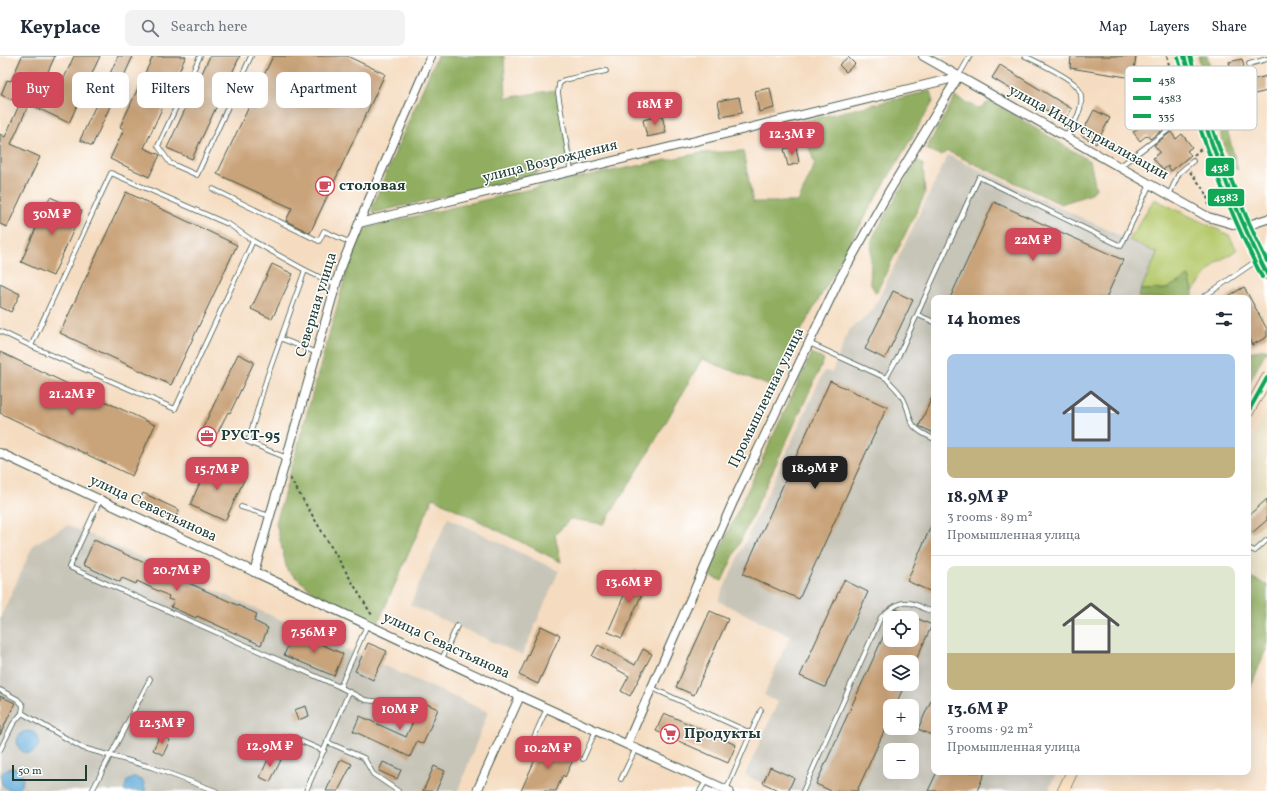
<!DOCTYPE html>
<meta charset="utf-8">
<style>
body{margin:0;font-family:Vollkorn,serif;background:#f2f2f3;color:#1f2937;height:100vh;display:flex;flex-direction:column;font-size:15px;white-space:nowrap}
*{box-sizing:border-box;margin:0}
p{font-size:13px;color:#747a83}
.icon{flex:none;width:22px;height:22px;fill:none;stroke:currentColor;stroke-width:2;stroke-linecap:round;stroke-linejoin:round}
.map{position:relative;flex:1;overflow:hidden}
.details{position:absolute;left:931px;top:239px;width:320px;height:480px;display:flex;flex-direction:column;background:#fff;border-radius:8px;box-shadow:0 4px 16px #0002}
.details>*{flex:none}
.guide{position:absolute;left:12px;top:16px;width:380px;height:36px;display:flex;gap:8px}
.fabs{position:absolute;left:883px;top:555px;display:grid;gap:8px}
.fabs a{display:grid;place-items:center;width:36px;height:36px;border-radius:8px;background:#fff;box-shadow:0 4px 16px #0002;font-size:20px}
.scale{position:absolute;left:12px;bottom:10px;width:75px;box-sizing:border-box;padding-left:4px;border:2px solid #1f3d34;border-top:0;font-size:11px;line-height:14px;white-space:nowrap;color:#1f3d34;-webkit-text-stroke:3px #fff;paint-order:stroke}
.price{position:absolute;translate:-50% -34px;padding:0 9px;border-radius:8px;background:#d1495b;color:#fff;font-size:13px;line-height:26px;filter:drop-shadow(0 1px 2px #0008)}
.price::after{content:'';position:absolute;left:50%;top:24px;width:12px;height:9px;margin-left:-6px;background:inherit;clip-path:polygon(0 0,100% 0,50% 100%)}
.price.active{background:#222;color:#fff}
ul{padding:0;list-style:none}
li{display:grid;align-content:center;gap:8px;height:212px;padding:0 16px}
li+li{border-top:1px solid #e0e1e3}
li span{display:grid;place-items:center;height:124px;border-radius:8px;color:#555}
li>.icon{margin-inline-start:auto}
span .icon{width:72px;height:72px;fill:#fffc;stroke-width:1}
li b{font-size:17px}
h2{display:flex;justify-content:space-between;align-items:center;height:48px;padding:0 16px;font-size:17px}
.tag{padding:0 14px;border-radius:8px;background:#fff;box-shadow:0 4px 16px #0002;font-size:14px;line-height:36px}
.tag.active{background:#d1495b;color:#fff}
header{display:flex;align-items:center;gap:24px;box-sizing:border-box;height:56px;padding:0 20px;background:#fff;border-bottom:1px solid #e0e1e3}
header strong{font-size:19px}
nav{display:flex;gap:22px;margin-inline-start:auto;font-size:14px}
.search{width:280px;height:36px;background:#f2f2f3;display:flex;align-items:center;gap:10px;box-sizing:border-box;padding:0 14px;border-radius:8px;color:#747a83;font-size:15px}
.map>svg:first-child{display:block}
</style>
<header>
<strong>Keyplace</strong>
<div class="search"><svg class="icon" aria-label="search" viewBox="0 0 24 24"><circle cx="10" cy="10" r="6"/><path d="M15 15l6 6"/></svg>Search here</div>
<nav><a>Map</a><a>Layers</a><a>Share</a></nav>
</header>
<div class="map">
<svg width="1267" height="735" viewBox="0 0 1267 735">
<rect width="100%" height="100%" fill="#fff"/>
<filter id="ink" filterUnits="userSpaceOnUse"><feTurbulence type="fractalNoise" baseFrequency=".025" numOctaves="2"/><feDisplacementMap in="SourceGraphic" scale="8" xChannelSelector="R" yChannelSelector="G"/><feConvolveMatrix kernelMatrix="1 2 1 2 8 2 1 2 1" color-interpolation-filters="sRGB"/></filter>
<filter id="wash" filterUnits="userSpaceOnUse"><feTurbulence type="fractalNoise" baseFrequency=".012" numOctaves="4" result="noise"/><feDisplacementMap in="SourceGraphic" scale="16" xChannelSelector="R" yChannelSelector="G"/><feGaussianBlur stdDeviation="0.9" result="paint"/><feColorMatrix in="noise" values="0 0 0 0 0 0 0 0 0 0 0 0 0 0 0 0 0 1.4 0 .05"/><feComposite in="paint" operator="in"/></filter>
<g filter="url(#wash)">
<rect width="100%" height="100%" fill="#f5dcc0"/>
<path fill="#e5daba" d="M1267 355V529L1248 520V390Z"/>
<g fill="#c7c4b8" fill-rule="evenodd">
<path d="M948 99 1157 197 1138 242H934V716H1057L1048 735H780L745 719 778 646 764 639 790 580 718 545 824 315 832 316 849 274 873 254ZM890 562H912V584H890ZM890 606H912V628H890ZM890 650H912V672H890ZM890 694H912V716H890Z"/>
<path d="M448 462 559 515 522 599 410 549Z"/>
<path d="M68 469 488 656 458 735H0V562L34 488Z"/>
</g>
<path fill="#b5c96c" stroke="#6a8350" d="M1154 143 1229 179 1237 194 1216 207 1193 235 1189 220 1166 233 1141 234 1157 197 1129 184Z"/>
<g fill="#90ad60" stroke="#58754a">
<path d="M437 0H504L506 42 555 34 573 105 514 124 373 157 372 153 382 127Z"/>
<path d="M1198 0H1207L1238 114 1231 111Z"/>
<path d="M930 35 933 46 870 152 770 330 702 303 643 406 604 468 570 463 555 479 561 506 433 442 378 567 317 539 287 514 276 467 347 215 361 181 366 172 577 122 701 97 743 95 753 146H798L815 108 800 66Z"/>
<path d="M955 41 979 53 990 45 1090 105 1096 133 1088 139 1061 148 947 95 942 100 926 93Z"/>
<path d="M917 104 923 109 925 138 876 237 870 227 872 183Z"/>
<path d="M1189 220 1193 235V242H1138L1141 234 1166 233Z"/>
<path d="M1267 293 1248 329V296Z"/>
<path d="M812 297 824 304 722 525 708 519Z"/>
<path d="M1248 520 1267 529V596L1265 595 1249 636Z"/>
</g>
<g fill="#61acd9" stroke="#407486">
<circle cx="28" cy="686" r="11"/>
<circle cx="12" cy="723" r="11"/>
<path d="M135 721 143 725 146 735H124L127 725Z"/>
</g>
<g id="blocks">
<g fill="#c9a379">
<path d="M22 0H55L36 42 52 49 74 0H100L69 67 29 48 11 88 40 101 7 171 0 168V78L5 81 20 47 1 39 7 24 11 25Z"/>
<path d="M118 0H133L92 90 80 84Z"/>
<path d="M153 0H186L144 92 160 99 149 121 110 103 124 73 120 71Z"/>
<path d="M210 0H240L192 103 167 92Z"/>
<path d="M273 0H347L385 18 310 177 286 165 292 152 217 118Z"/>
<path d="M1071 0H1136L1133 22 1070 12Z"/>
<path d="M848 1 855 8 846 16 839 9Z"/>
<path d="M1242 3 1244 11 1231 14 1229 6Z"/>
<path d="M1000 9 1072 53 1064 65 992 22Z"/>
<path d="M1267 20V35L1247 40 1244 26Z"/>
<path d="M770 32 774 52 759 56 755 35Z"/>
<path d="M739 41 742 57 721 61 718 45Z"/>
<path d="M1094 54 1110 62 1096 88 1081 79Z"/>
<path d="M1157 58 1167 71 1150 83 1147 79 1140 85 1133 76Z"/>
<path d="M662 59 666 77 647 81 643 64Z"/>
<path d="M1171 76 1176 83 1182 78 1192 91 1187 95 1191 99 1171 115 1168 110 1163 114 1153 102 1160 96 1154 89Z"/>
<path d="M796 90 799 107 788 110 784 93Z"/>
<path d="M126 136 237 189 171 329 60 277Z"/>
<path d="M50 141 82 155 53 220 21 206Z"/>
<path d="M994 146 1123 204 1106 242H950Z"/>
<path d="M272 208 293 218 272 263 251 253Z"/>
<path d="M0 228 20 238 11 256 0 251Z"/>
<path d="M1244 231 1267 273V281L1252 289 1248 281V242H1225Z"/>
<path d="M893 235 913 244 885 303 865 293Z"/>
<path d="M0 296 155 369 132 420 0 357Z"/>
<path d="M238 298 254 306 230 357 228 356 211 390 197 384Z"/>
<path d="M830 325 887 351 799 543 743 518Z"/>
<path d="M934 337V377L919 370Z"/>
<path d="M209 406 245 422 225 465 190 449Z"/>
<path d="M143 437 179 454 174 465 138 448Z"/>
<path d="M1267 443V464L1252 477 1248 473V460Z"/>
<path d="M934 463V537L907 525Z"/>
<path d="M94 484 257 558 254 565 268 572 261 589 197 560 196 562 171 551 174 545 168 543 169 540 137 525 136 528 122 522 120 526 83 509Z"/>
<path d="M635 514 650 520 622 582 608 576Z"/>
<path d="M844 524 868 536 825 631 800 620Z"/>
<path d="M896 553 932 569 915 606H890V628H905L895 650H890V662L857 735H831L816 728 890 566V584H912V562H892Z"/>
<path d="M710 555 728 563 694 639 676 631Z"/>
<path d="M541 570 560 579 538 628 519 619Z"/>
<path d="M294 576 343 598 334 620 284 599Z"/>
<path d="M368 587 387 595 373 624 355 615Z"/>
<path d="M598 589 635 609 643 593 652 598 630 640 621 635 629 620 592 600Z"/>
<path d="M934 638V680L918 673Z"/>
<path d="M0 640 15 647 0 679Z"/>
<path d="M422 646 438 653 423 688 417 685 410 701 353 675 360 660 406 681Z"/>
<path d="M306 650 309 660 298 664 294 654Z"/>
<path d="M664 657 736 689 728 707 656 675Z"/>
<path d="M160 679 170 684 163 699 153 694Z"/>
<path d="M542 688 574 702 565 721 563 719 556 735H521Z"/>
<path d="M270 699 281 704 270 726 260 721Z"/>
<path d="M341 703 352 708 338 735H326Z"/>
<path d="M383 706 401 714 397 723 379 715Z"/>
<path d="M434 710 445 715 436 735H423Z"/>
<path d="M770 711 794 722 788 735H780L763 727Z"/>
<path d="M937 716H985L977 735H928Z"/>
</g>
</g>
</g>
<g filter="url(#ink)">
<use href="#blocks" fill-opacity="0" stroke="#3f5549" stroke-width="1"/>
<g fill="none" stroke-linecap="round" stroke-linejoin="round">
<defs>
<g id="lane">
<path d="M200 0 158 90 170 107 197 119 251 0"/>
<path d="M1025 0C1037 6 1072 22 1078 32 1088 46 1074 69 1066 81"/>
<path d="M1249 8 1267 3"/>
<path d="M958 21 970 0"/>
<path d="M1119 111 1171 72"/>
<path d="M571 115 558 37 559 28 564 24 606 15"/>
<path d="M213 133 319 185 324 175 351 187"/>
<path d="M1169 139 1179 117 1193 105"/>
<path d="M1202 242 1259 203"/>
<path d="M918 259 934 266"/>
<path d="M0 275 31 290 111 117 230 169 253 185 305 214 336 229"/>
<path d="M282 283 317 297"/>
<path d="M809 287 886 322 898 301 979 121 1121 190 1150 128"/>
<path d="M31 290 175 353 253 185"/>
<path d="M886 322C891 328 897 333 901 339 916 363 901 368 934 383"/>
<path d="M287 402 248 386 267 321 305 214"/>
<path d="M100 444 69 511 340 631 365 644 383 646 410 658"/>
<path d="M241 451 270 460"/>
<path d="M1248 492 1255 495 1267 484"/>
<path d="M442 603 457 570"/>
<path d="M340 631 367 569"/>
<path d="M652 632 751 677"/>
<path d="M0 634 17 643 23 649 22 657 83 692 151 711 216 735"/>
<path d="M534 681 547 652"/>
<path d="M327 686 364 702 373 718 398 735"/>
<path d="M0 694 13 668 22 657"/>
<path d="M274 694C277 686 280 681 289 680L324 695"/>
<path d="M583 703 596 674"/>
<path d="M621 723 636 692"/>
<path d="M726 734 761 654"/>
<path d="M92 735 150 623"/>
<path d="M306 735 349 636"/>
<path d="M700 735 706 725"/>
<path d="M803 735 881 561C894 550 901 542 919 550 924 553 928 555 934 555"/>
</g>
<g id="street">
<path d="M923 0 1208 161 1243 171 1267 163"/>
<path d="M359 167 958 21"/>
<path d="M0 397 520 640 729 735"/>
<path d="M254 516 340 214 359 167 431 0"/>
<path d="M627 688 733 446 840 222 888 137 958 21"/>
<path d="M477 735 520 640"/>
</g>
<g id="secondary">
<path d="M1184 0C1206 79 1228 145 1267 218"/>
<path d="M1248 356 1267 322"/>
<path d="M1063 735 1072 716"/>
</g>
</defs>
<use href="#lane" stroke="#3f5549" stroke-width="5.5"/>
<use href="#street" stroke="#3f5549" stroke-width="10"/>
<use href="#secondary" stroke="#3f5549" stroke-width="12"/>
<g stroke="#3f5549" stroke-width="2" stroke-dasharray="3 3" stroke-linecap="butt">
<path d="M1167 0 1176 42 1172 65"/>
<path d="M1194 99 1202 92"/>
<path d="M1190 116C1199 127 1209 138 1209 152"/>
<path d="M290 422 373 561"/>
</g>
<use href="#lane" stroke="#fff" stroke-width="4"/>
<use href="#street" stroke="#fff" stroke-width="8"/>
<use href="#secondary" stroke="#fee5c5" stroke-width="11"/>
<defs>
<g id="bus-1">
<path d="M1184 0C1206 76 1231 148 1267 218"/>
<path d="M1248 356 1267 322"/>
</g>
<path id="bus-2" d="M1178 2C1200 78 1226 150 1262 221"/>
<path id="bus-3" d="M1190 0C1210 71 1234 139 1267 205"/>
</defs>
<use href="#bus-1" stroke="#fff" stroke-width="7"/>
<use href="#bus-2" stroke="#fff" stroke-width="7"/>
<use href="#bus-3" stroke="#fff" stroke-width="7"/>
<use href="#bus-1" stroke="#10a855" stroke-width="4"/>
<use href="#bus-2" stroke="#10a855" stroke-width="4"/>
<use href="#bus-3" stroke="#10a855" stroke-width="4"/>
</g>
</g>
<defs>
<symbol id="cafe-ring" viewBox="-11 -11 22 22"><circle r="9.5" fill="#fff" stroke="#d1495b" stroke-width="1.5"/><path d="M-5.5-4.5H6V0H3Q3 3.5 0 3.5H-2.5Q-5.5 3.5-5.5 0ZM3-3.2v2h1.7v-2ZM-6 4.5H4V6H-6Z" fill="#d1495b"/></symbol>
<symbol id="office-ring" viewBox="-11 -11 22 22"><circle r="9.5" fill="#fff" stroke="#d1495b" stroke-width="1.5"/><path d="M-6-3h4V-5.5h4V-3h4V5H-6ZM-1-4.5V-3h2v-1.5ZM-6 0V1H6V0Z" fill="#d1495b"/></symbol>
<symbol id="supermarket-ring" viewBox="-11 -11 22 22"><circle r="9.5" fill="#fff" stroke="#d1495b" stroke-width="1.5"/><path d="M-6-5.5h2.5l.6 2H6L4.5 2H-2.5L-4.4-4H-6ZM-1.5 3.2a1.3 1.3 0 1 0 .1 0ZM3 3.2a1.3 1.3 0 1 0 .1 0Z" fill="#d1495b"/></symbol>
</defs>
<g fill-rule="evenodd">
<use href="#cafe-ring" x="314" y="119" width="22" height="22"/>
<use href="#office-ring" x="196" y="369" width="22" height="22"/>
<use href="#supermarket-ring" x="659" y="667" width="22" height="22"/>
</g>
<g text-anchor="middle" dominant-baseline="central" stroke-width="3" stroke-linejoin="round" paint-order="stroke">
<g font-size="15" fill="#1f3d34" stroke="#fff">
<text transform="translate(1088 77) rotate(29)">улица Индустриализации</text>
<text transform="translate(550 106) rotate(-14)">улица Возрождения</text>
<text transform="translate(317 249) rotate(-73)">Северная улица</text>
<text transform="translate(767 342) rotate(-64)">Промышленная улица</text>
<text transform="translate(153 453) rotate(25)">улица Севастьянова</text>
<text transform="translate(446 590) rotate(25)">улица Севастьянова</text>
</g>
<g font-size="15" font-weight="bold" fill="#1f3d34" stroke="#fff" text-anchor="start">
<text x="339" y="130">столовая</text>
<text x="221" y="380">РУСТ-95</text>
<text x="684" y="678">Продукты</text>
</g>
</g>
<rect x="1125" y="10" width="132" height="64" rx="6" fill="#fff" stroke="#bcc5c2" stroke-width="1"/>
<rect x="1133" y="22" width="18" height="4" fill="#10a855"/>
<rect x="1133" y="40" width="18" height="4" fill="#10a855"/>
<rect x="1133" y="58" width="18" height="4" fill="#10a855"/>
<g font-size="11" fill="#1f3d34">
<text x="1158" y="28">438</text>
<text x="1158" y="46">438З</text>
<text x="1158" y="64">335</text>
</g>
<g stroke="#fff" stroke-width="1.5">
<rect x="1205" y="101" width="30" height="20" rx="4" fill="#10a855"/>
<rect x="1207" y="132" width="38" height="19" rx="4" fill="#10a855"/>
</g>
<g font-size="11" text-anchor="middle" font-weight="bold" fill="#fff">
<text x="1220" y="115">438</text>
<text x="1226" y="145">438З</text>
</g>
</svg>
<div class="fabs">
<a><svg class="icon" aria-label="locate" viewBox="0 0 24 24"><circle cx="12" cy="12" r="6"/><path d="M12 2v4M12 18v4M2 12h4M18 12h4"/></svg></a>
<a><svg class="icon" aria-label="layers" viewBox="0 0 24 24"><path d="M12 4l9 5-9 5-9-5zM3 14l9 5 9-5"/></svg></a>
<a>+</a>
<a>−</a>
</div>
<div class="scale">50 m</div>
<b class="price" style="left:655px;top:70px">18M ₽</b>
<b class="price" style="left:792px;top:100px">12.3M ₽</b>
<b class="price" style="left:52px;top:180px">30M ₽</b>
<b class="price" style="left:1033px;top:206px">22M ₽</b>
<b class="price" style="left:72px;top:360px">21.2M ₽</b>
<b class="price active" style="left:815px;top:434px">18.9M ₽</b>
<b class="price" style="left:217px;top:435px">15.7M ₽</b>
<b class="price" style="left:177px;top:536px">20.7M ₽</b>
<b class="price" style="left:629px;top:548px">13.6M ₽</b>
<b class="price" style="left:314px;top:598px">7.56M ₽</b>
<b class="price" style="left:400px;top:675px">10M ₽</b>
<b class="price" style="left:162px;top:689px">12.3M ₽</b>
<b class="price" style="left:270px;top:712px">12.9M ₽</b>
<b class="price" style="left:548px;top:714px">10.2M ₽</b>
<div class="guide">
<a class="tag active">Buy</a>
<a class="tag">Rent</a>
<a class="tag">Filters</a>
<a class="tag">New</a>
<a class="tag">Apartment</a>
</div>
<section class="details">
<h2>14 homes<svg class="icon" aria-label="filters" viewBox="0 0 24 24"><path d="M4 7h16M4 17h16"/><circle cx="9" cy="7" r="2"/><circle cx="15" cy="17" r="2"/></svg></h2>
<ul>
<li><span style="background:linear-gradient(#a9c7e8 75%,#c2b280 0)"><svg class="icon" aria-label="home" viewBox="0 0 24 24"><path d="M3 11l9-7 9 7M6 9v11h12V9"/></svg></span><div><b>18.9M ₽</b><p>3 rooms · 89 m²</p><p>Промышленная улица</p></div></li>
<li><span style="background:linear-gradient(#dfe7d0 70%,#c2b280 0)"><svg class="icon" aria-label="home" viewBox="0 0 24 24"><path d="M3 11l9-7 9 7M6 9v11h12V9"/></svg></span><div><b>13.6M ₽</b><p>3 rooms · 92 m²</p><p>Промышленная улица</p></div></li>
</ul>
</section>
</div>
